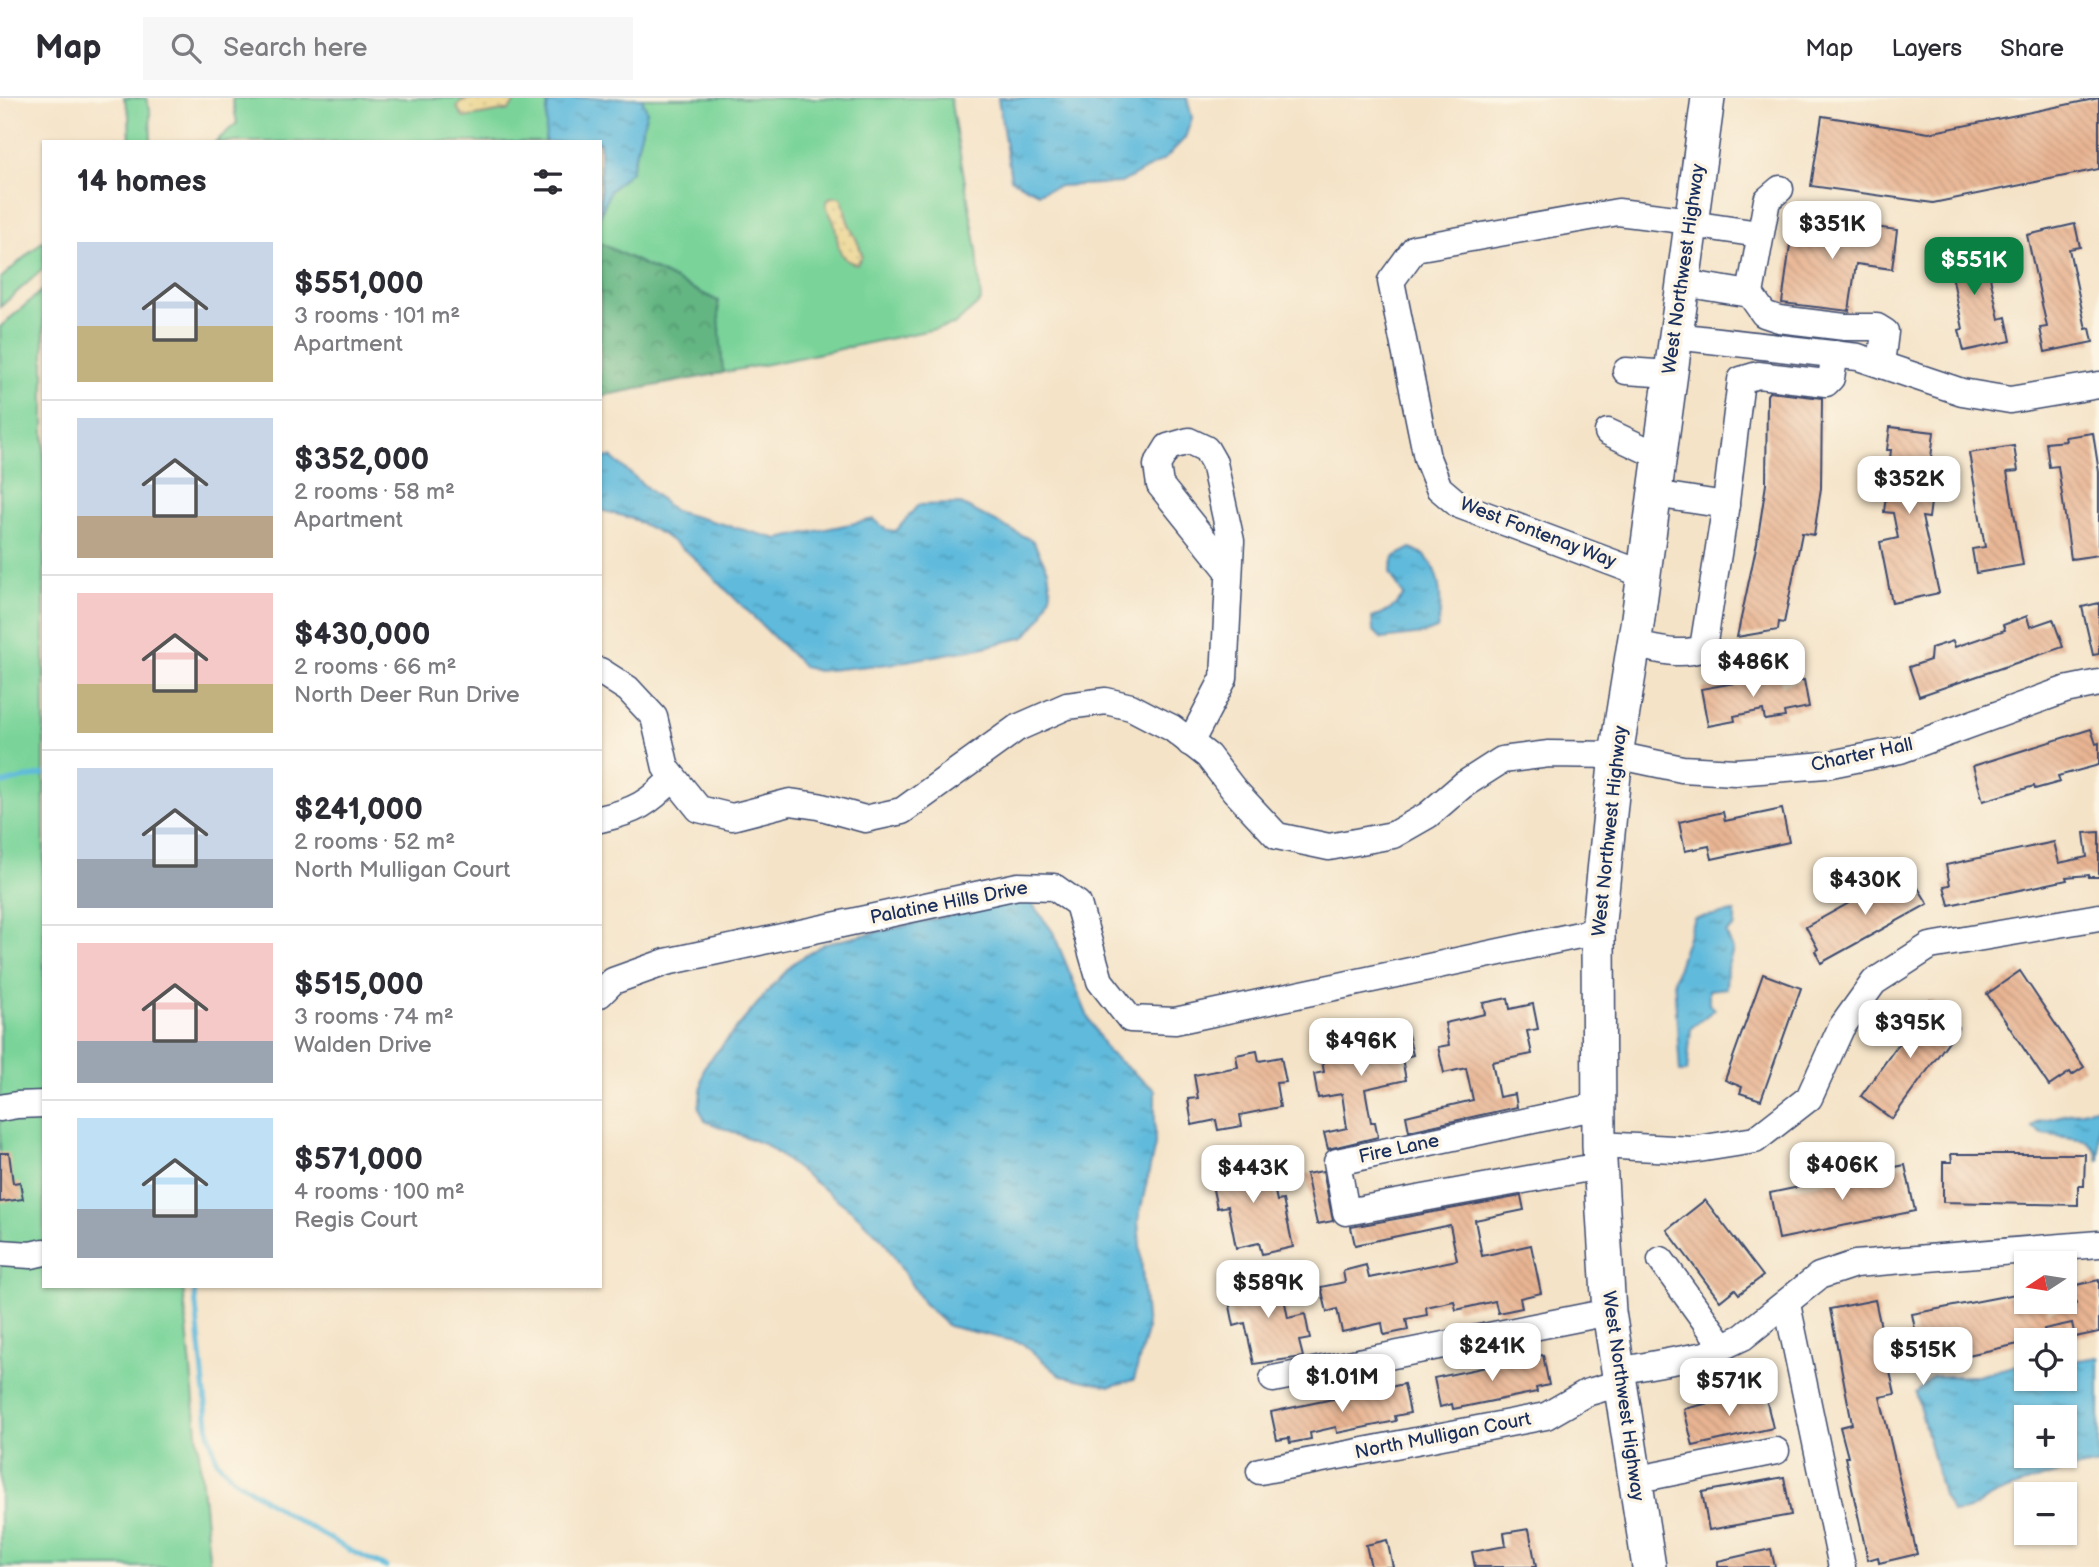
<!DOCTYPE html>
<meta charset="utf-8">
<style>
body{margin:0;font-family:"Balsamiq Sans",sans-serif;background:#f7f7f7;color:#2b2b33;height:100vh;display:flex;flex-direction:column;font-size:26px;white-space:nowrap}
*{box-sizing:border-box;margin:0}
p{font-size:23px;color:#7c7c81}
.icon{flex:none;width:38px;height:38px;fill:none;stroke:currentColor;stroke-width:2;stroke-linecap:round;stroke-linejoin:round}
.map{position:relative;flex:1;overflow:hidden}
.side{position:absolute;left:42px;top:42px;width:560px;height:1148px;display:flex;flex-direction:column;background:#fff;border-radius:0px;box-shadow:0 2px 5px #0004}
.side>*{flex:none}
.needle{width:46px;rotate:258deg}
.controls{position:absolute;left:2014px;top:1153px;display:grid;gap:14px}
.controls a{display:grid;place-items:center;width:63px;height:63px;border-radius:0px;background:#fff;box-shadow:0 2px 5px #0004;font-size:35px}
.price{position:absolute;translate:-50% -60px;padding:0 16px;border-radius:14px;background:#fff;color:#222;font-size:23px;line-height:46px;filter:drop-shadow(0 2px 4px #0008)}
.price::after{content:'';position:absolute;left:50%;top:42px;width:21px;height:16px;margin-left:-10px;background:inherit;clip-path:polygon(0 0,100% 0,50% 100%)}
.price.active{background:#0b8043;color:#fff}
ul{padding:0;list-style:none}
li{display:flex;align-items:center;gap:21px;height:175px;padding:0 35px}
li+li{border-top:2px solid #e1e1e2}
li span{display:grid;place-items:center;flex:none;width:196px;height:140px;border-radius:0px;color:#555}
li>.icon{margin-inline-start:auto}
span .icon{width:84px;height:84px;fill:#fffc;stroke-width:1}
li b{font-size:30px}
h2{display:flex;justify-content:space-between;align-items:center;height:84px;padding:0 35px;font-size:30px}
header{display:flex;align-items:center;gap:42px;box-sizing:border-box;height:98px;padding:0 35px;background:#fff;border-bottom:2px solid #e1e1e2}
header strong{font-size:33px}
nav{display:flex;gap:38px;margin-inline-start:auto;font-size:24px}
.search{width:490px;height:63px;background:#f7f7f7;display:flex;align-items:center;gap:18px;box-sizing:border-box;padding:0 24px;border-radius:0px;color:#7c7c81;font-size:26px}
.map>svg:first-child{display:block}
</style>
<header>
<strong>Map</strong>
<div class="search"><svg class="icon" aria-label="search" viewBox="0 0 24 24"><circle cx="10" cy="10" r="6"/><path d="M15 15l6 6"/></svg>Search here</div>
<nav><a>Map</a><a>Layers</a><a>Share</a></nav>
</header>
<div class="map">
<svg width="2099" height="1469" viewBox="0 0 2099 1469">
<defs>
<pattern id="forest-crowns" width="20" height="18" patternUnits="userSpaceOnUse" patternTransform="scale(1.75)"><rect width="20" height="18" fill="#63b682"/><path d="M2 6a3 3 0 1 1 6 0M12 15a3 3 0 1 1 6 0" fill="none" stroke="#51946e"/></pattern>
<pattern id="sand-dots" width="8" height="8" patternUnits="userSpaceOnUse" patternTransform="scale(1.75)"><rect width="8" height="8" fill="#eeda9e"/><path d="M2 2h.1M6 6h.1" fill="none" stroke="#ccbb8a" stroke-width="1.8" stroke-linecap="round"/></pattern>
<pattern id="water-ripples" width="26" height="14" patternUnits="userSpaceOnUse" patternTransform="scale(1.75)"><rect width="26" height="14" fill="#5ebadc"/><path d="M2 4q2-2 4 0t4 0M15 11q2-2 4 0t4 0" fill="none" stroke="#4d98b6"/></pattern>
<pattern id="building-back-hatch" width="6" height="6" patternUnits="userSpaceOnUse" patternTransform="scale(1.75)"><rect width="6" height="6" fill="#e8b492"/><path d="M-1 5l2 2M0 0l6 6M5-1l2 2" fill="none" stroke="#c69b80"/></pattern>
</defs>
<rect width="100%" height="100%" fill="#fcf5e5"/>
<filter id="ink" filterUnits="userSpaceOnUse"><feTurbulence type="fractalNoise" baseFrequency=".0143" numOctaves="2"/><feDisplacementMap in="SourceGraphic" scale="14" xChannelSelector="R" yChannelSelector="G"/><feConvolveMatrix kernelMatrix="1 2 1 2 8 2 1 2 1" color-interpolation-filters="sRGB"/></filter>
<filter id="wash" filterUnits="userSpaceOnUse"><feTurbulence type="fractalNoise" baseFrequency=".00686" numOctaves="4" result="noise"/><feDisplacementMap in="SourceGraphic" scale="28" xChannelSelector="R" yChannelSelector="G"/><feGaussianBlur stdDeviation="1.57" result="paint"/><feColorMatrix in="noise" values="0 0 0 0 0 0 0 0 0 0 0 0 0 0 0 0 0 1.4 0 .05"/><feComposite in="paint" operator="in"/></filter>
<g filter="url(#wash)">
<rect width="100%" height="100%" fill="#f4e3c7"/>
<g fill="#7ad49a" stroke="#4a827c" stroke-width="2">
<path d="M124 0H146L150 12 151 44H130L129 16Z"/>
<path d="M232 0H950L977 152 981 203 954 227 783 263 600 298V44H215L237 25Z"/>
<path d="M44 142V170L0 209V181Z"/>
<path d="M44 191V1188H183L210 1469H0V229Z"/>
</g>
<path fill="url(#forest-crowns)" stroke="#3f7270" stroke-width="2" d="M600 145 718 203 723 275 600 298Z"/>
<g fill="url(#sand-dots)" stroke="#84847e" stroke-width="2">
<path d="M514 0V5L509 12 464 20 457 10 460 4 466 1Z"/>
<path d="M831 99H840C847 108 844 116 849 126 854 138 860 145 862 158L857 166C835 162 839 143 834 125 832 117 826 113 826 104Z"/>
</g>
<g fill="url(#water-ripples)" stroke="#3c749d" stroke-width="2" fill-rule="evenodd">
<path d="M548 0H642L647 13 631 73 610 93 600 118V44H545Z"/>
<path d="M998 0H1187L1192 20 1185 40 1166 60 1121 85 1060 88 1038 95 1011 81Z"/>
<path d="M611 359 674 413 778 441 874 421 886 432 896 433 918 407 961 406 1033 443 1048 472 1051 494 1041 520 1025 539 980 550 889 566 818 573 804 569 691 457 662 436 631 420 600 412V360Z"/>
<path d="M1411 450C1415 452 1422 455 1426 459 1442 476 1443 510 1437 531L1423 536 1382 541 1373 532 1372 520 1390 512 1404 498 1390 475 1394 459Z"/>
<path d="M1028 800 1053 834 1088 919 1108 954 1155 992V1047L1138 1123 1147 1232 1134 1282 1110 1288 1061 1278 1022 1245 948 1228 923 1205 884 1143 855 1115 766 1047 705 1023 699 1010 704 969 774 886 795 864 824 846Z"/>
<path d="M1735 814V828L1726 835 1733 852 1727 870 1726 890 1709 892V906L1715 911 1691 930 1687 974H1680L1674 881 1694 820Z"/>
<path d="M2099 1009V1063L2096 1053 2086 1042 2043 1036 2032 1030 2039 1023Z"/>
<path d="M2099 1259V1366C2065 1372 2030 1383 1997 1396 1979 1403 1973 1416 1952 1414L1943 1397 1916 1295 1933 1278H1977L2020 1266H2026V1281H2065V1264ZM2026 1320H2065V1358H2026Z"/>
</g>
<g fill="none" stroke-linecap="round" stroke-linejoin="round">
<g stroke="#5ebadc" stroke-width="5">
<path d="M0 686 44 676"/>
<path d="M194 1188 209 1335 217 1363 233 1380 285 1415 351 1453 386 1469"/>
</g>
</g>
<g id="blocks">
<g fill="url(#building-back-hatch)">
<path d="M2099 0V71L1933 105 1811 88 1822 18 1929 35Z"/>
<path d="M1794 118 1897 132 1892 171 1856 166 1849 213 1782 205Z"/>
<path d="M2075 126 2080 149 2069 151 2086 231 2090 230 2093 244 2045 254 2040 230 2047 229 2027 137Z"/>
<path d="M1983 146 1999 221 2006 219 2011 243 1964 253 1959 232 1963 231 1952 177 1941 179 1936 156Z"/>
<path d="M1769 294 1822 300 1821 390 1814 437 1802 435 1784 525 1779 524 1778 532 1737 539 1757 445 1766 386 1767 297Z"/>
<path d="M1890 329 1934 334 1927 395 1932 396 1929 420 1922 419 1939 495 1892 505 1880 444 1898 440 1893 415 1884 414 1891 352H1887Z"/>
<path d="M2093 335 2099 374V457L2071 461 2058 368 2049 369 2046 345 2066 343 2065 339Z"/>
<path d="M2014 348 2018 373 2007 374 2023 467 1976 475 1972 451 1985 449 1969 355Z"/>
<path d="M2099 505V556L2093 557 2082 509Z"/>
<path d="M2027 518 2030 529 2053 521 2063 549 1919 598 1909 569 1930 562 1931 550 1953 543 1955 549 2005 532 2003 527Z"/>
<path d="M1779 577 1781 587 1804 582 1809 609 1784 614 1785 619 1765 622 1763 612 1734 618 1735 623 1708 628 1701 591Z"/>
<path d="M2091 631 2096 646 2099 645V667L2058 678 2060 684 2035 691 2034 688 1983 703 1973 668Z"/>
<path d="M1782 711 1789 744 1712 761 1709 748 1685 753 1679 724 1723 714 1725 723Z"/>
<path d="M2099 734V779H2089V777L2066 779 2067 782 1949 807 1944 788 1950 787 1946 767 2054 744 2059 765 2087 759 2084 735Z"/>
<path d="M1903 775 1912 791 1917 788 1928 806 1821 865 1815 853 1818 851 1806 829Z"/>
<path d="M2020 873 2084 969 2072 977 2070 974 2049 988 1987 896Z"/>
<path d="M1763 876 1801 890 1761 1002 1740 995 1742 989 1725 982Z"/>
<path d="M1508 900 1510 911 1533 906 1538 931 1527 933 1532 956 1492 964 1499 999 1515 996 1517 1009 1409 1033 1406 1018 1473 1002 1466 970 1444 975 1438 949 1449 947 1445 925 1485 916 1483 905Z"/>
<path d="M1930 902 1945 913 1942 916 1959 929 1892 1021 1861 998Z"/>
<path d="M1382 926 1385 937 1407 932 1413 957 1402 960 1406 982 1365 991 1371 1024H1375L1378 1039 1328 1051 1324 1035 1347 1030 1342 996 1318 1000 1314 976 1324 974 1320 951 1360 943 1357 931Z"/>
<path d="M1257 953 1259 963 1281 959 1286 984 1276 985 1280 1009 1240 1017 1242 1028 1218 1032 1216 1022 1192 1027 1188 1001 1198 1000 1194 977 1238 969 1236 957Z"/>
<path d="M0 1055H9L13 1085 20 1084 23 1101 0 1104Z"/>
<path d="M1243 1056 1246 1066 1268 1062 1277 1103 1283 1102 1293 1149 1262 1156 1259 1145 1236 1150 1228 1108 1217 1110 1212 1087 1223 1085 1218 1062Z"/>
<path d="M1951 1056H2085L2084 1088H2078V1107L1943 1104V1064H1952Z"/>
<path d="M1905 1067 1915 1113 1779 1141 1770 1095Z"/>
<path d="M1323 1073 1333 1123 1317 1126 1306 1076Z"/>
<path d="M1521 1098 1524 1112 1475 1122 1482 1158 1531 1147 1541 1195 1520 1200 1522 1210 1498 1215 1495 1203 1456 1212 1454 1203 1426 1209 1427 1217 1406 1221 1408 1232 1384 1237 1382 1225 1342 1234 1337 1211 1327 1214 1321 1189 1345 1184 1343 1173 1366 1167 1369 1180 1457 1162 1450 1127 1355 1147 1351 1129Z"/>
<path d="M1705 1102 1763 1178 1739 1196 1735 1191 1720 1203 1667 1132Z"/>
<path d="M1260 1173 1262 1183 1280 1180 1288 1220 1305 1216 1310 1241 1299 1243 1303 1259 1254 1266 1245 1225 1234 1228 1229 1203 1240 1201 1235 1178Z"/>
<path d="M2099 1182V1234L2075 1239 2072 1225 2044 1231 2046 1240 1890 1274 1895 1296 1880 1299 1917 1456 1879 1465 1878 1459 1868 1462 1845 1359H1848L1840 1329 1852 1326 1830 1211 1875 1202 1884 1243 1916 1236 1912 1216 2026 1194V1204H2046L2048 1213 2076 1206 2072 1188Z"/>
<path d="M1543 1257 1549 1287 1536 1290 1537 1294 1453 1311 1452 1306 1440 1309 1434 1280Z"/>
<path d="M1404 1286 1410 1315 1395 1318 1396 1323 1337 1335 1336 1329 1310 1335 1311 1341 1290 1345 1289 1340 1277 1342 1271 1314Z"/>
<path d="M1764 1292 1773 1330 1693 1348 1684 1311Z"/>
<path d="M1784 1379 1791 1417 1709 1432 1702 1394Z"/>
<path d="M1529 1431 1536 1469H1475L1472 1454 1506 1448 1504 1435Z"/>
<path d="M1387 1442 1393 1469H1371L1366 1447Z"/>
<path d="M1771 1451 1775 1469H1718V1463Z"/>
</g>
</g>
</g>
<g filter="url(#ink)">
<use href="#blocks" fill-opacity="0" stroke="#3c4a6e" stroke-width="2"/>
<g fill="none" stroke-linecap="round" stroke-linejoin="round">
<defs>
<g id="minor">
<path d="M1780 91 1767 102 1750 196 1764 216 1779 221 1845 229H1877L1885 234 1881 266"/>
<path d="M1691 126 1759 136"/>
<path d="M1683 185 1750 196"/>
<path d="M1675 238 1858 259 1962 294 2010 302 2099 287"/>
<path d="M1626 273 1670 276"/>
<path d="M1608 334 1659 358"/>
<path d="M1654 396 1726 407"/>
<path d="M1643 476 1459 407 1439 390 1427 360 1391 183 1415 150 1618 114 1691 123"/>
<path d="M1634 547C1657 551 1680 559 1703 550L1725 412 1741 282 1758 277 1826 285 1831 280 1835 256"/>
<path d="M600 573 628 591 654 619 666 670 699 711 732 719 790 704 818 708 865 721 902 713 1017 630 1067 608 1106 603 1131 609 1154 621 1172 630 1208 658 1234 692 1277 738 1329 749 1393 737 1428 717 1463 687 1502 662 1549 656 1616 657 1682 671 1735 674 1826 667 1900 652 2065 592 2099 585"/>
<path d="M1190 645 1224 580 1231 443 1214 365 1206 351 1189 343 1168 349 1157 367 1160 387 1229 473"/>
<path d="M600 721C636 713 649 705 673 680"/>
<path d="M600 896 613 883 666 864 1018 788 1054 789 1078 806 1100 883 1130 921 1175 923 1598 833"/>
<path d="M1598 1008 1337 1064 1346 1114 1600 1068"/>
<path d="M0 1010 17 1007 44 1006"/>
<path d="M1599 1047 1692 1052 1755 1042 1809 1000 1841 930 1874 884 1930 848 2099 819"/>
<path d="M0 1155 31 1157 44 1154"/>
<path d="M1661 1162 1723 1248"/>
<path d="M1787 1206 1842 1469"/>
<path d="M1618 1273 1705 1257 1743 1239 1819 1178 1855 1166 2099 1146"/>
<path d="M1273 1281 1609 1214"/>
<path d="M1260 1373 1546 1318 1586 1295 1620 1285"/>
<path d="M1634 1382 1776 1353"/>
</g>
<path id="major" d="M1649 1469 1609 1214 1599 1047 1598 833 1616 657 1637 527 1708 0"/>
</defs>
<use href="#minor" stroke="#3c4a6e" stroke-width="29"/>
<use href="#major" stroke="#3c4a6e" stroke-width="36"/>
<use href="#minor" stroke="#fff" stroke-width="26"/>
<use href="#major" stroke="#fff" stroke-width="33"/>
</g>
</g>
<g text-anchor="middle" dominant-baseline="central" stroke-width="7" stroke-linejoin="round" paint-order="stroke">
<g font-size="19" fill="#1b2f5e" stroke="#fcf5e5">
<text transform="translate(1684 171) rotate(-82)">West Northwest Highway</text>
<text transform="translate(1538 435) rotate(21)">West Fontenay Way</text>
<text transform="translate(1862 657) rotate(-12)">Charter Hall</text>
<text transform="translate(1610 733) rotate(-84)">West Northwest Highway</text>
<text transform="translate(949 805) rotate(-11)">Palatine Hills Drive</text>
<text transform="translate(1399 1051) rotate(-12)">Fire Lane</text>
<text transform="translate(1623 1298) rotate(82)">West Northwest Highway</text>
<text transform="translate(1443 1338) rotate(-11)">North Mulligan Court</text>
</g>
</g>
</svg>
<div class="controls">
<a><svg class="needle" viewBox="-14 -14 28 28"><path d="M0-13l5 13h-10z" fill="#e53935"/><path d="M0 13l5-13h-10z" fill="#7c7c81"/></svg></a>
<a><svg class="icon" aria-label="locate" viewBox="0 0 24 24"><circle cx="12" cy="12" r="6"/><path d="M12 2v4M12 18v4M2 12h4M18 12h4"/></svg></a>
<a>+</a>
<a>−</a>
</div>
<b class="price" style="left:1832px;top:163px">$351K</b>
<b class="price active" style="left:1974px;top:199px">$551K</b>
<b class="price" style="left:1909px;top:418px">$352K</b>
<b class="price" style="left:1753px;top:601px">$486K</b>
<b class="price" style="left:1865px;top:819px">$430K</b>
<b class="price" style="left:1910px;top:962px">$395K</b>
<b class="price" style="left:1361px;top:980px">$496K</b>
<b class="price" style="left:1842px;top:1104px">$406K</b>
<b class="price" style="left:1253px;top:1107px">$443K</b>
<b class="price" style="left:1268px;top:1222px">$589K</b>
<b class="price" style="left:1492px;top:1285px">$241K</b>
<b class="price" style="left:1923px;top:1289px">$515K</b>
<b class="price" style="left:1342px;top:1316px">$1.01M</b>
<b class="price" style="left:1729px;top:1320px">$571K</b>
<section class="side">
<h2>14 homes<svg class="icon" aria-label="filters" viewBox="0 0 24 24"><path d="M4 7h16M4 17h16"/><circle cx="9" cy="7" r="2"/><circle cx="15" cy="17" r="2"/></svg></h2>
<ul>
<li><span style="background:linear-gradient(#c9d6e8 60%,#c2b280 0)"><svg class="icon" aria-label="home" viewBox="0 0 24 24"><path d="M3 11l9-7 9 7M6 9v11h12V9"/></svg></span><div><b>$551,000</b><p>3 rooms · 101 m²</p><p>Apartment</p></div></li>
<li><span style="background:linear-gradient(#c9d6e8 70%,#b9a48a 0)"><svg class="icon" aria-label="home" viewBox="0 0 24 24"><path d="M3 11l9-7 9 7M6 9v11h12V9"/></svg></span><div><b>$352,000</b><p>2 rooms · 58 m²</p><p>Apartment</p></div></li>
<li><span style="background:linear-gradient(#f6c9c9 65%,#c2b280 0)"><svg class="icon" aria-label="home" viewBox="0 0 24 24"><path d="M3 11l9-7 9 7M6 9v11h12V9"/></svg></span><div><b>$430,000</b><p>2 rooms · 66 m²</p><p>North Deer Run Drive</p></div></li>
<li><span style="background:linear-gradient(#c9d6e8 65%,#9aa5b1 0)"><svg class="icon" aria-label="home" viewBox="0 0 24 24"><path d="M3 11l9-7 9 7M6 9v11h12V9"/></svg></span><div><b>$241,000</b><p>2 rooms · 52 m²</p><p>North Mulligan Court</p></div></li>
<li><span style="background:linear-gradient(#f6c9c9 70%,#9aa5b1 0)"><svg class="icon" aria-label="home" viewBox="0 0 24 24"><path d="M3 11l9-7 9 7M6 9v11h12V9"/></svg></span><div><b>$515,000</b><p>3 rooms · 74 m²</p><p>Walden Drive</p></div></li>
<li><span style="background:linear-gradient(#bfe0f5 65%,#9aa5b1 0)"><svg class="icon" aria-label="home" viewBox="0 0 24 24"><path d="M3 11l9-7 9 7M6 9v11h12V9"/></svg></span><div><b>$571,000</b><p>4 rooms · 100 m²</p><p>Regis Court</p></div></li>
</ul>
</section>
</div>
